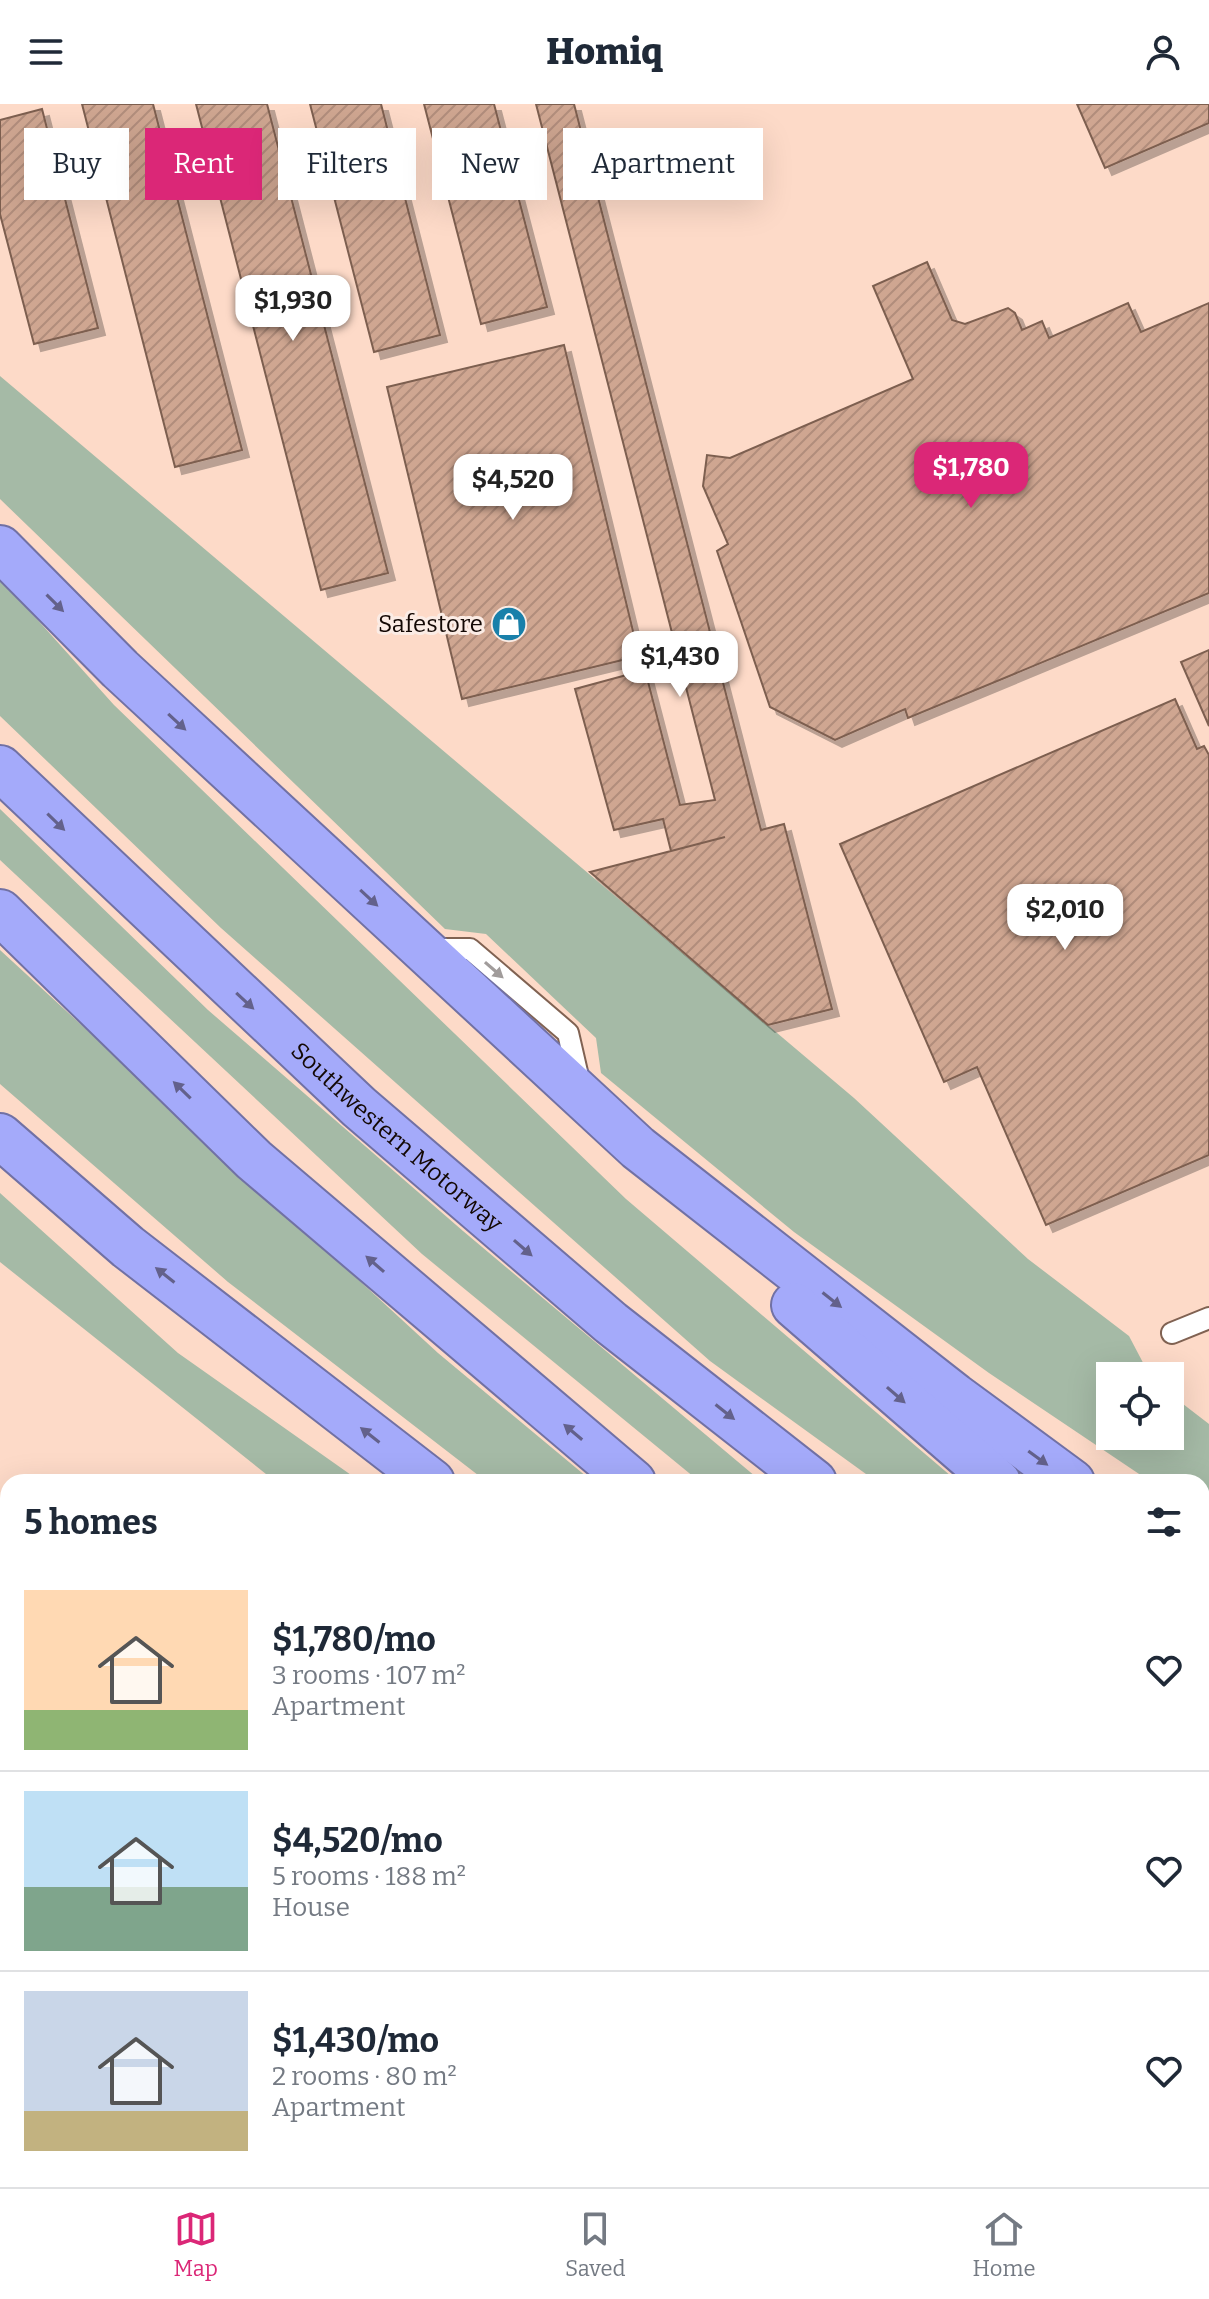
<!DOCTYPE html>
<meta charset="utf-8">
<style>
body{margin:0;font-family:Bitter,serif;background:#f6f6f7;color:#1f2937;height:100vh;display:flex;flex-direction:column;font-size:30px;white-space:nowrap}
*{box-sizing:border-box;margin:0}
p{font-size:26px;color:#747a83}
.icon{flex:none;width:44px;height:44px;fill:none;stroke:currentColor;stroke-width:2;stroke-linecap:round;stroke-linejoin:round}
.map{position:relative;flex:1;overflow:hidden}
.details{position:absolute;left:0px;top:1370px;width:1210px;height:714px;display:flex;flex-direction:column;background:#fff;border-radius:24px 24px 0 0;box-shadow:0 8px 32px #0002}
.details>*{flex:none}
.banner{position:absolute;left:24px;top:24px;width:800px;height:72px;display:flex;gap:16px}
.buttons{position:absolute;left:1096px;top:1258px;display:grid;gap:16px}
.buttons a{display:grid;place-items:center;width:88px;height:88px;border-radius:0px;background:#fff;box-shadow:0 8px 32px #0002;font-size:40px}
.price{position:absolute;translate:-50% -68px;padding:0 18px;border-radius:16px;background:#fff;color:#222;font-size:26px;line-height:52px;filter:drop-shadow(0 2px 4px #0008)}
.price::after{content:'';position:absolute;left:50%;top:48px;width:24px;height:18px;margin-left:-12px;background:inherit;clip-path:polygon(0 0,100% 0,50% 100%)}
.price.on{background:#db2777;color:#fff}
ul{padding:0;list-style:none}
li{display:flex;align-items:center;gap:24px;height:200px;padding:0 24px}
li+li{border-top:2px solid #e0e1e3}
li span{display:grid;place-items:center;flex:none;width:224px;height:160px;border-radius:0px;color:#555}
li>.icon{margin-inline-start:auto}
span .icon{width:96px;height:96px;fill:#fffc;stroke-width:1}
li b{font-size:34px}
h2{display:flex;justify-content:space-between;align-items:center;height:96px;padding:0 24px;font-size:34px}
.tag{padding:0 28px;border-radius:0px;background:#fff;box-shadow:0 8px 32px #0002;font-size:28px;line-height:72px}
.tag.on{background:#db2777;color:#fff}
header{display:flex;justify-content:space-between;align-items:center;height:104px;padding:0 24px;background:#fff;font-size:36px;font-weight:800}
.dock{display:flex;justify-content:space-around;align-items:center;height:112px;border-top:2px solid #e0e1e3;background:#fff;font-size:22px;color:#747a83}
.dock a{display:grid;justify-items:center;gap:4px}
.dock .on{color:#db2777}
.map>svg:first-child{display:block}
</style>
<header><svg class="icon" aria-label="menu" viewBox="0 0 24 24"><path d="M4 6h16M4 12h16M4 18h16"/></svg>Homiq<svg class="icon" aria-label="person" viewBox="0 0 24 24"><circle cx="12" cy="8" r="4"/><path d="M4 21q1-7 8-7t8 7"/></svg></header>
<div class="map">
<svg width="1209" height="2083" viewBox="0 0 1209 2083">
<defs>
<pattern id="building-hatch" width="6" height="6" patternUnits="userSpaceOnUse" patternTransform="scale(2)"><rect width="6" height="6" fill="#cfa691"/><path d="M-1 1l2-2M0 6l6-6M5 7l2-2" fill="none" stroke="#b18d7b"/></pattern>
<filter id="shadow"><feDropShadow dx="7" dy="7" stdDeviation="0" flood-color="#0004"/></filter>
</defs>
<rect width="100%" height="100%" fill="#fddac8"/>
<g fill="#a5baa6">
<path d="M0 272 854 994 1028 1155 1129 1232 1150 1272H1110V1332H1170V1290L1209 1320V1417L1202 1412V1378H1151L989 1269 794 1128 601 969 596 934 486 830 445 825 0 395Z"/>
<path d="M0 474 114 601 626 1095 958 1378H877L710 1257 221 824 0 612Z"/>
<path d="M0 705 208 906 463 1127 762 1378H700L422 1150 0 756Z"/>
<path d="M0 846 438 1249 593 1378H487L228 1178 0 980Z"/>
<path d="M0 1089 178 1249 361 1378H276L0 1158Z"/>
<path d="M1202 1571 1209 1576V1617L1202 1612Z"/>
<path d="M1202 1699 1209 1703V1749L1202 1744Z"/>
<path d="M1202 1880 1209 1885V1929L1202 1924Z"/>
<path d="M1202 2012 1209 2018V2083H413L424 2076H1202Z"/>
</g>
<g fill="url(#building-hatch)" stroke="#7d5f50" stroke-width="2" filter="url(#shadow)">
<path d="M82 0H153L242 346 175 363Z"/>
<path d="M196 0H267L388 469 321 486Z"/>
<path d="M310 0H381L440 231 374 248Z"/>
<path d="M424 0H494L547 203 481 220Z"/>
<path d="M536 0H574L761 726 784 720 832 905 768 921 590 768 725 733 671 747 663 715 614 726 575 585 645 566 680 701 715 696Z"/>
<path d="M1077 0H1209V19L1105 64Z"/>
<path d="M42 5 98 224 34 240 0 110V16Z"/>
<path d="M927 158 952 216 965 220 1008 204 1015 209 1022 226 1042 217 1049 234 1128 199 1141 228 1209 199V489L908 614 905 605 835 636 770 603 717 447 728 440 703 382 707 351 730 354 913 275 873 182Z"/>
<path d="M564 241 639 552 462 595 387 283Z"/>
<path d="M1209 546V622L1181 558Z"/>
<path d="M1175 595 1197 645 1204 642 1209 651V1051L1046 1121 977 963 944 978 840 740Z"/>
</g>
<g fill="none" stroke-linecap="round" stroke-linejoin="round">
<defs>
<g id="lane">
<path d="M428 845H470L568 929 580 981"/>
<path d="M1172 1229 1209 1214"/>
</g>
<g id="highway">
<path d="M0 444 120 565 638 1044 955 1292 1072 1378"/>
<path id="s1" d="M0 664 359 1003 611 1219 814 1378"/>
<path d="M0 808 254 1056 633 1378"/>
<path d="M0 1032 128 1143 432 1378"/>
<path d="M794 1201 998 1378"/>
<path d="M1202 1468 1209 1473"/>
<path d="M1202 1537 1209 1542"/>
<path d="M1202 1661 1209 1666"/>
<path d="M1202 1795 1209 1800"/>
<path d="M1202 1840 1209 1845"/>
<path d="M1202 1958 1209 1962"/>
</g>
</defs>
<use href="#lane" stroke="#806252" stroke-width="24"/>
<use href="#highway" stroke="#7171a4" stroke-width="48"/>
<use href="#lane" stroke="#fff" stroke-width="20"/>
<use href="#highway" stroke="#a4aafa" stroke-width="44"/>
</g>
<defs><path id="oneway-solid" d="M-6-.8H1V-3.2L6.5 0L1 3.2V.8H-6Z" transform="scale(2)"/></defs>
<g fill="#63618b">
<use href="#oneway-solid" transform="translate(55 499) rotate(45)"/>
<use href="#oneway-solid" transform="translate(177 618) rotate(43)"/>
<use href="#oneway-solid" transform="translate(56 718) rotate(44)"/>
<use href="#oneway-solid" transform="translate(369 794) rotate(43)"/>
<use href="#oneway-solid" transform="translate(245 897) rotate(43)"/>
<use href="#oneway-solid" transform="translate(182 986) rotate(-136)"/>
<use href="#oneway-solid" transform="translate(523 1144) rotate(41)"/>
<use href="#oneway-solid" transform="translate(375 1160) rotate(-139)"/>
<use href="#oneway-solid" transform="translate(165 1171) rotate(-142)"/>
<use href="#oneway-solid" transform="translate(832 1196) rotate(38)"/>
<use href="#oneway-solid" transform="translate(896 1291) rotate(41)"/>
<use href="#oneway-solid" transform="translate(725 1308) rotate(38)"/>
<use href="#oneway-solid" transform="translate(573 1328) rotate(-140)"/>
<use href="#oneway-solid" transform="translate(370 1331) rotate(-142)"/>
<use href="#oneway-solid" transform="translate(1038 1354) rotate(36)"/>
</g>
<use fill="#a19c9b" href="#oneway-solid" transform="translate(494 866) rotate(41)"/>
<defs>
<symbol id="shop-disc" viewBox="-11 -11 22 22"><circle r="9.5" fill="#1980aa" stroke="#fbece5"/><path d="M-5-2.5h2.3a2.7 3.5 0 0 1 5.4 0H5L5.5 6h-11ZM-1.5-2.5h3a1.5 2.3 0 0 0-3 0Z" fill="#fff"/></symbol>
</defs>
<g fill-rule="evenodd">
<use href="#shop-disc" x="489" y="500" width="40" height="40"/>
</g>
<g text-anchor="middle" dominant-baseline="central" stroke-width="6" stroke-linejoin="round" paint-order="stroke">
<g font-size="24" fill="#130804" stroke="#fbece5" text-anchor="end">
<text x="483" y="520">Safestore</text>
</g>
<g font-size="24" fill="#130804" stroke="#fbece5">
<text stroke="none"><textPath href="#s1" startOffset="542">Southwestern Motorway</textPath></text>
</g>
</g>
</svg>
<div class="buttons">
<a><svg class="icon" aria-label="locate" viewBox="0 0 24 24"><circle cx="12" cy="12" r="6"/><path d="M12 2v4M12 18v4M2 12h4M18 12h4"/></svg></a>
</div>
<b class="price" style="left:293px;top:239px">$1,930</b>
<b class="price on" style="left:971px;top:406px">$1,780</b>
<b class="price" style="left:513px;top:418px">$4,520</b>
<b class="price" style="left:680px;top:595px">$1,430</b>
<b class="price" style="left:1065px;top:848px">$2,010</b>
<div class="banner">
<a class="tag">Buy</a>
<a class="tag on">Rent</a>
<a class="tag">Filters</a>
<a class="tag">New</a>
<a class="tag">Apartment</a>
</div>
<section class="details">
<h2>5 homes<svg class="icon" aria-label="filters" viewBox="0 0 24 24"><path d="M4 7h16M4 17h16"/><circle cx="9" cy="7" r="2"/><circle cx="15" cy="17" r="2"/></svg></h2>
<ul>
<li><span style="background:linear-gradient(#ffd9b3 75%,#8fb573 0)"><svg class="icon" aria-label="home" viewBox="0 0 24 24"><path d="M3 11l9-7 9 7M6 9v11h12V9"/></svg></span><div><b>$1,780/mo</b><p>3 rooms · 107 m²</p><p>Apartment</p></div><svg class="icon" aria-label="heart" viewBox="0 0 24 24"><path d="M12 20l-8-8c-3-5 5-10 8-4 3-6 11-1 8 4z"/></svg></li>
<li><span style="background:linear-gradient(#bfe0f5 60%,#7fa58c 0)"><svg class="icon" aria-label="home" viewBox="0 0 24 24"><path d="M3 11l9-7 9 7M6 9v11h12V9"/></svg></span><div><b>$4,520/mo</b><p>5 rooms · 188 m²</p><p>House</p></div><svg class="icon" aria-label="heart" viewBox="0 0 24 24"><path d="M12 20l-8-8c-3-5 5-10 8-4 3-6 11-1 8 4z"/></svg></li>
<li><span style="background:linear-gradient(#c9d6e8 75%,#c2b280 0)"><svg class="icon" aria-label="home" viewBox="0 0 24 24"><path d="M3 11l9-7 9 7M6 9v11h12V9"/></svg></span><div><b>$1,430/mo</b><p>2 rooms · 80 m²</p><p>Apartment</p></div><svg class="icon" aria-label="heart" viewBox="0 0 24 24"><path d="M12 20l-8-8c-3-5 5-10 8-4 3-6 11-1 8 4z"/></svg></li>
</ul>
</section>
</div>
<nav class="dock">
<a class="on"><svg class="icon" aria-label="map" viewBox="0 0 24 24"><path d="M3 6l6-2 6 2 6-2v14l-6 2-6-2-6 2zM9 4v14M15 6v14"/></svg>Map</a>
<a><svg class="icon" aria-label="saved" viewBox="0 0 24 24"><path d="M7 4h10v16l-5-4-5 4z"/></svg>Saved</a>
<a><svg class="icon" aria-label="home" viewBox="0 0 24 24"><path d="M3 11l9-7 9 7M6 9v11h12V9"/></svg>Home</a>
</nav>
